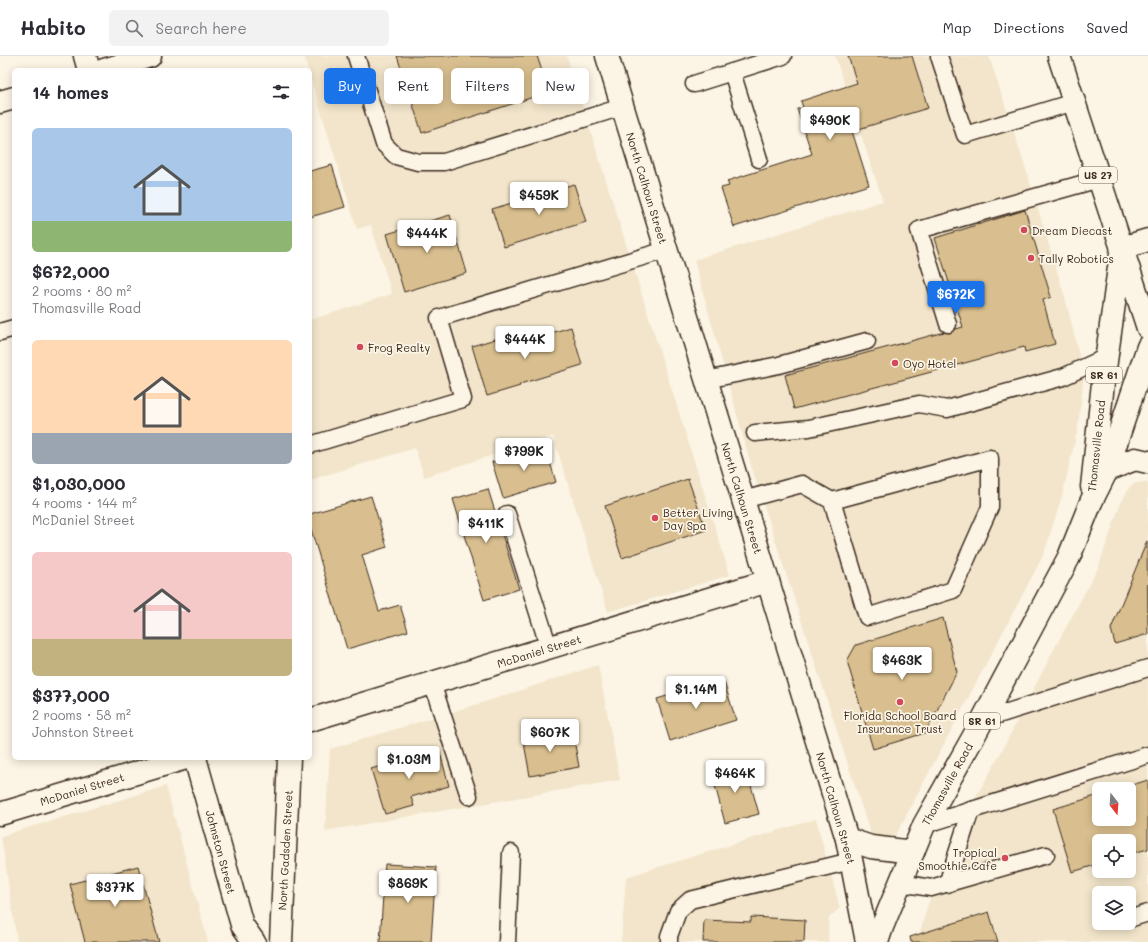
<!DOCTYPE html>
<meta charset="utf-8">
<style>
body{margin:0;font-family:Mali,sans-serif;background:#f2f2f3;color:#2b2b33;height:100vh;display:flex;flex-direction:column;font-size:15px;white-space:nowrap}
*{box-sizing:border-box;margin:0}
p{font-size:13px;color:#7c7c81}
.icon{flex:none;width:22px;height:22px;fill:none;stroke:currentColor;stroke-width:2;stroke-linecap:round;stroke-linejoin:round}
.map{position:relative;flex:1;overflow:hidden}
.drawer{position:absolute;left:12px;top:12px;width:300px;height:692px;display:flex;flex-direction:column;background:#fff;border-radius:6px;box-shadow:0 2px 10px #0003}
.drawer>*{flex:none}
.banner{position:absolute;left:324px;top:12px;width:380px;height:36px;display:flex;gap:8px}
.needle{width:26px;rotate:163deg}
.buttons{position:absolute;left:1092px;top:726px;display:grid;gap:8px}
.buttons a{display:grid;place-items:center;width:44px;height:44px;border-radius:6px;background:#fff;box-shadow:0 2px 10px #0003;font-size:20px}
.price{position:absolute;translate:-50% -34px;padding:0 9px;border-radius:4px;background:#fff;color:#222;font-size:13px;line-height:26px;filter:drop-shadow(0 1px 2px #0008)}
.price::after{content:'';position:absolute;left:50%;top:24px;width:12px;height:9px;margin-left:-6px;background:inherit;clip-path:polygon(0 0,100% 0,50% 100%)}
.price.on{background:#1a73e8;color:#fff}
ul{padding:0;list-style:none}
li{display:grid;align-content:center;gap:8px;height:212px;padding:0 20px}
li span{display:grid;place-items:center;height:124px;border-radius:6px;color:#555}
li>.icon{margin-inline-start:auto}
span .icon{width:72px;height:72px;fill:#fffc;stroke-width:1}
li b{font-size:17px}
h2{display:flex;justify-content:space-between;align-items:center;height:48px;padding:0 20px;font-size:17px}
.tag{padding:0 14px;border-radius:6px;background:#fff;box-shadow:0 2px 10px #0003;font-size:14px;line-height:36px}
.tag.on{background:#1a73e8;color:#fff}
header{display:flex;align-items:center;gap:24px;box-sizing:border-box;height:56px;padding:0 20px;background:#fff;border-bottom:1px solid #e1e1e2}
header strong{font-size:19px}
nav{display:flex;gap:22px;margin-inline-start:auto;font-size:14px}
.search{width:280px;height:36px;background:#f2f2f3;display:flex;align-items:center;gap:10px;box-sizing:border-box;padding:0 14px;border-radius:6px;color:#7c7c81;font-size:15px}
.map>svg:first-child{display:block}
</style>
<header>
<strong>Habito</strong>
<div class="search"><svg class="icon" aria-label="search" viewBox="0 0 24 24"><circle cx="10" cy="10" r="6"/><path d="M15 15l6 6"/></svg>Search here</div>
<nav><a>Map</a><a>Directions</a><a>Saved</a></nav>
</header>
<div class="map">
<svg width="1148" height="886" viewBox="0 0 1148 886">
<rect width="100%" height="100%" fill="#fcf5e5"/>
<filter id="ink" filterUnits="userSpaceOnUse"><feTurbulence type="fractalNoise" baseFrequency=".025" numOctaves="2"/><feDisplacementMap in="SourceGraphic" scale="8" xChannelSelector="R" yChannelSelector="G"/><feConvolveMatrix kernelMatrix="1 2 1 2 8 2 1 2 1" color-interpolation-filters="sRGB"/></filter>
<g filter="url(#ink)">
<g fill="#f2e5cb" fill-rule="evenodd">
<path d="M304 0H567L730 519 608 556 553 380 424 421 415 392 310 424V264L392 238 371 169 357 173 310 20V14H308Z"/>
<path d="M835 0H989L1023 104 1065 241 1084 319 1078 371 1063 437 1044 498 895 781 886 784 877 783 871 778 865 761 752 413 694 204 883 145Z"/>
<path d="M1145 426 1148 427V886H917L928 848 956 775 996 706 1052 597 1098 512 1120 449 1130 430 1136 427ZM1099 733H1129V763H1099ZM1099 785H1129V815H1099ZM1099 837H1129V867H1099Z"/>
<path d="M598 609 620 724 325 775 330 693 488 645Z"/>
<path d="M166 730 208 886H17L1 780Z"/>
<path d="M816 763 840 852 829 862 828 886H621L626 821Z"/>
</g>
<g fill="#d9bf8f" stroke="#3b2a1e">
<path d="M397 0H537L549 36 422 77Z"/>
<path d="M848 0H912L928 52 852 75 869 129 734 171 721 132 729 130 727 125 812 98 797 53 803 52 801 45 857 27Z"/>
<path d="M332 109 345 151 310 161V115Z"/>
<path d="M574 128 586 166 504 191 492 153Z"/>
<path d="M1025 154 1051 241 1043 244 1055 288 1025 296 1024 291 794 353 785 319 944 276 950 277 956 273 963 271 935 182Z"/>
<path d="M450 159 467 217 404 236 387 178Z"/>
<path d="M571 271 582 309 520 328V330L487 340 472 290 505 280 508 290Z"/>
<path d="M545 390 556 426 503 442 492 406Z"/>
<path d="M688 423 706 474 622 502 605 450Z"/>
<path d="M488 433 519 533 484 544 453 443Z"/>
<path d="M371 440 387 491 362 499 379 555 400 549 408 575 347 593 310 470V458Z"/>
<path d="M1147 485 1148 578 1115 588 1111 573Z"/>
<path d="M943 562 957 616 925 677 873 693 847 605 856 589Z"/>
<path d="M723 623 736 664 670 685 657 643Z"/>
<path d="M557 674 558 680 573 678 579 711 530 720 523 681Z"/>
<path d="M439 693 449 730 411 741 414 750 385 758 371 713Z"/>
<path d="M745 708 759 758 725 767 712 718Z"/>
<path d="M1148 724V793L1129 798V785H1099V808L1072 816 1053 753 1099 739V763H1129V733H1119Z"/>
<path d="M385 808 436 811 431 886H380Z"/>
<path d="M138 810 159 886H85L70 828Z"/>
<path d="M989 856 998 886H911L910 881Z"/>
<path d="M751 861 805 864 804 886H703L704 864 751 866Z"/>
</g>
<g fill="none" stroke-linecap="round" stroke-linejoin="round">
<defs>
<g id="lane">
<path d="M356 0 384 88 396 100 418 106H444L622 51"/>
<path d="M939 0 965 79 1074 46"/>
<path d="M732 16 759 103"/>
<path d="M694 28 783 0"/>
<path d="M948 268 919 174 1099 123"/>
<path d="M0 276 14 272"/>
<path d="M706 324 779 309 867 285"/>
<path d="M755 377 809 372 919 348 947 353 1063 321 1106 301"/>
<path d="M310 389 463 343 439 262 666 194"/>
<path d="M743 444 802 428 832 445 867 561 953 534 990 451V402L832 445"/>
<path d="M507 458 549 592"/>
<path d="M432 627 469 740"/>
<path d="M982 664 1148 612"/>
<path d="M924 769 1148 699"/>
<path d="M900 827 931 832 1046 799"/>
<path d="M947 828 971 754"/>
<path d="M1129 863 1148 857"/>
<path d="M507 886 511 797"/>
<path d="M669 886V880L678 855 690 844 851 805"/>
</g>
<g id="street">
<path d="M104 14 150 0"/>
<path d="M0 46 14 42"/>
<path d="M1122 192 1148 184"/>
<path d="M310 664 768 525"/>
<path d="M195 702 242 869 254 886"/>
<path d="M0 758 186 702"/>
</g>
<g id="secondary">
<path d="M85 0 89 14"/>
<path d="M607 0 847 783 867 886"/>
<path d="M847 783 871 791 913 796"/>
<path d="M281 886 289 702"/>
</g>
<g id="primary">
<path d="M1059 0 1148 272"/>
<path d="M1107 414 1135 403 1148 406"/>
<path d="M1092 431 1103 327 1121 197"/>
<path d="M877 886 882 871 924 769 975 678 1069 501 1091 446 1107 414 1148 291"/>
</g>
</defs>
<use href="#lane" stroke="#3b2a1e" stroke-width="19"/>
<use href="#street" stroke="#3b2a1e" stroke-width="25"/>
<use href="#secondary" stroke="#3b2a1e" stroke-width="25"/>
<use href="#primary" stroke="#3b2a1e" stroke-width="25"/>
<use href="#lane" stroke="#fcf5e5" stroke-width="16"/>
<use href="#street" stroke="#fcf5e5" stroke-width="22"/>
<use href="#secondary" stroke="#fcf5e5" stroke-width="22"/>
<use href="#primary" stroke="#fcf5e5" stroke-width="22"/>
</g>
</g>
<g fill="#d1495b" stroke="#fcf5e5" stroke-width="1.5">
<circle cx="1024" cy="174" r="4"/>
<circle cx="1031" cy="202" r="4"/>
<circle cx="360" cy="291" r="4"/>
<circle cx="895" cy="307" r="4"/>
<circle cx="655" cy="462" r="4"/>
<circle cx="900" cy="646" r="4"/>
<circle cx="1005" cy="802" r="4"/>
</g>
<g text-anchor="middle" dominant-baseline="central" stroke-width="3.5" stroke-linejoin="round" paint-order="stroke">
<g fill="#fcf5e5" stroke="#75675a" stroke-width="1">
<rect x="1079" y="111" width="38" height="16" rx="3"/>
<rect x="1086" y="311" width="36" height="16" rx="3"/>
<rect x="964" y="657" width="36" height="16" rx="3"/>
</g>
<g font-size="10" font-weight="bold" fill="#3b2a1e">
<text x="1098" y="119">US 27</text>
<text x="1104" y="319">SR 61</text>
<text x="982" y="665">SR 61</text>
</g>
<g font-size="11" fill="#3b2a1e" stroke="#fcf5e5">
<text transform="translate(647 132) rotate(73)">North Calhoun Street</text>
<text transform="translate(1096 390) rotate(-84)">Thomasville Road</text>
<text transform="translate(742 442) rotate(73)">North Calhoun Street</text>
<text transform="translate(539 595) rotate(-17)">McDaniel Street</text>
<text transform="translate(947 728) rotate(-61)">Thomasville Road</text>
<text transform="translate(82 733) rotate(-17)">McDaniel Street</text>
<text transform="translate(836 752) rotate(74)">North Calhoun Street</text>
<text transform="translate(285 794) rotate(-87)">North Gadsden Street</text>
<text transform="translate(221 796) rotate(75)">Johnston Street</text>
</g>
<g font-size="11" fill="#3b2a1e" stroke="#fcf5e5" text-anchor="start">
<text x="1032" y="174">Dream Diecast</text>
<text x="1039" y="202">Tally Robotics</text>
<text x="368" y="291">Frog Realty</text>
<text x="903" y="307">Oyo Hotel</text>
<text x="663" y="456">Better Living<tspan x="663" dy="13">Day Spa</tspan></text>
<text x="900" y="659" text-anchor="middle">Florida School Board<tspan x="900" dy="13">Insurance Trust</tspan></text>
<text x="997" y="796" text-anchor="end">Tropical<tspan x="997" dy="13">Smoothie Cafe</tspan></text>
</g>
</g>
</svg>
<div class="buttons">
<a><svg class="needle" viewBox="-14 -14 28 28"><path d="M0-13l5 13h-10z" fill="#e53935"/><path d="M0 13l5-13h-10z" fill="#7c7c81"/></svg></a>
<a><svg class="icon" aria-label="locate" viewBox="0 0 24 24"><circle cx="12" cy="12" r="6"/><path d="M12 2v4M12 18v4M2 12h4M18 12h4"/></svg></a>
<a><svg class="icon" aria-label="layers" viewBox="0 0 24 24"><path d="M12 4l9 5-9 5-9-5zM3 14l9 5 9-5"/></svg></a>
</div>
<b class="price" style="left:830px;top:85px">$490K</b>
<b class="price" style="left:539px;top:160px">$459K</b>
<b class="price" style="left:427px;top:198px">$444K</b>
<b class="price on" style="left:956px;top:259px">$672K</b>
<b class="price" style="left:525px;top:304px">$444K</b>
<b class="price" style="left:524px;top:416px">$799K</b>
<b class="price" style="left:486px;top:488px">$411K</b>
<b class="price" style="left:902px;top:625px">$463K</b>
<b class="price" style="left:696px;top:654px">$1.14M</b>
<b class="price" style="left:550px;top:697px">$607K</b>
<b class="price" style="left:409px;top:724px">$1.03M</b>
<b class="price" style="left:735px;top:738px">$464K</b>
<b class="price" style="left:408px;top:848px">$869K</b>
<b class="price" style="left:115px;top:852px">$377K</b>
<div class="banner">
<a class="tag on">Buy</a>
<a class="tag">Rent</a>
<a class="tag">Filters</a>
<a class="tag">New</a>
</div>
<section class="drawer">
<h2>14 homes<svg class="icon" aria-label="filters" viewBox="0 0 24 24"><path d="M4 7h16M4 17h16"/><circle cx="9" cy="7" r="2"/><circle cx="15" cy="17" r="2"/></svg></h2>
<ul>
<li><span style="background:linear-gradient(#a9c7e8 75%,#8fb573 0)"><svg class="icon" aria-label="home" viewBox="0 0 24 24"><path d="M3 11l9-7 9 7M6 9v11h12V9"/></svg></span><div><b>$672,000</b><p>2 rooms · 80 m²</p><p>Thomasville Road</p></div></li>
<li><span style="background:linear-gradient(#ffd9b3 75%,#9aa5b1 0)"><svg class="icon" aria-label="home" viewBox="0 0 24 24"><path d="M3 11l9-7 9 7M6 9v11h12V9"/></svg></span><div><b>$1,030,000</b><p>4 rooms · 144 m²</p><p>McDaniel Street</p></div></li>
<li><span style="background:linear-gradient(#f6c9c9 70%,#c2b280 0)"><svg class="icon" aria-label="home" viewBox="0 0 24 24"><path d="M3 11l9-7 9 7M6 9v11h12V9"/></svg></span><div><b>$377,000</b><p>2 rooms · 58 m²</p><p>Johnston Street</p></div></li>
</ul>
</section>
</div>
